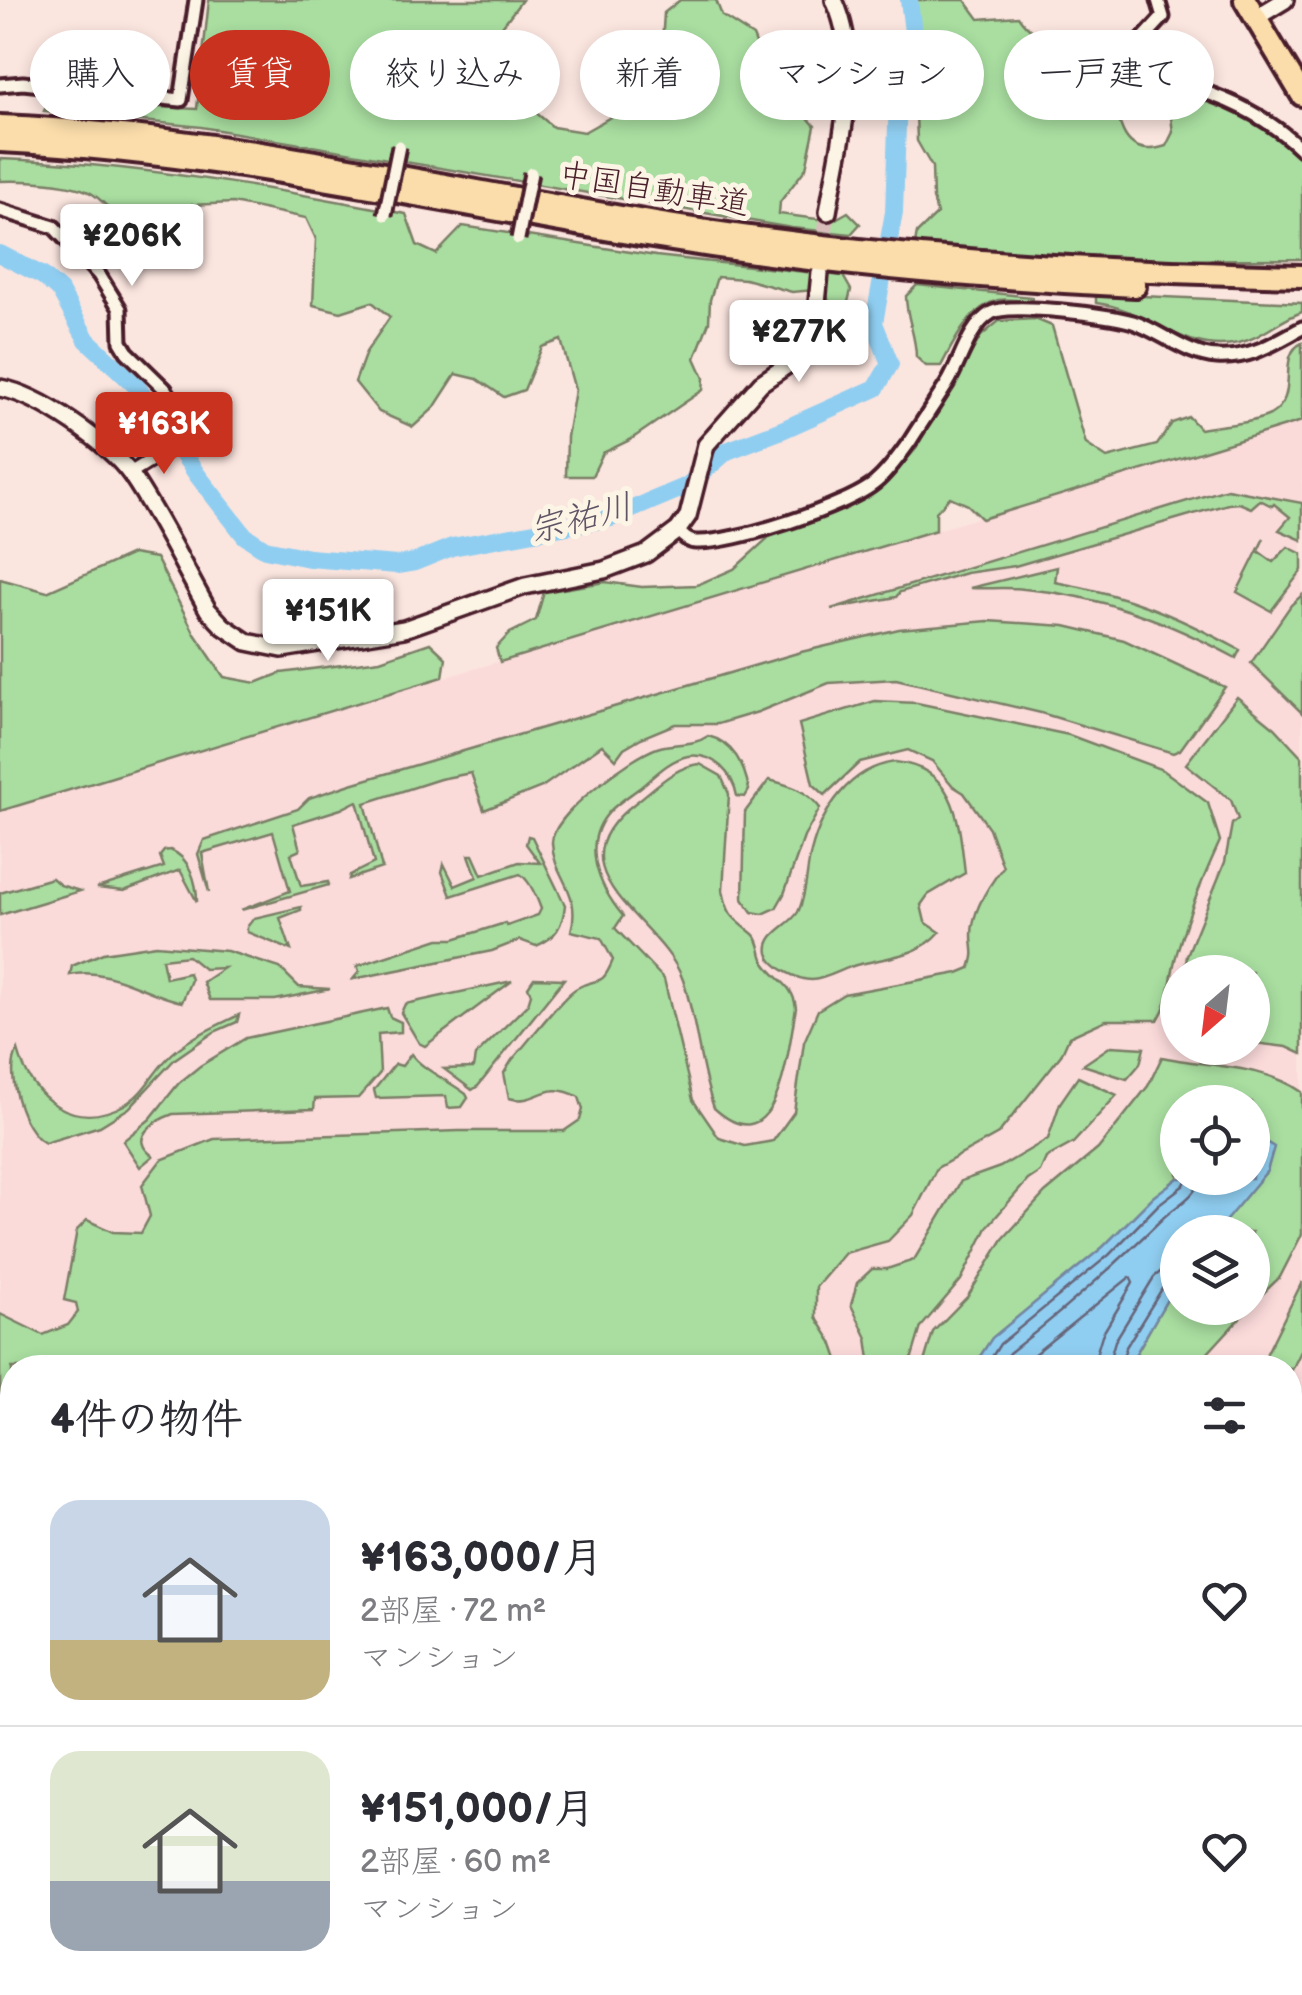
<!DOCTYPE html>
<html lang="ja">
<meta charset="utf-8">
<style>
body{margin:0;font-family:"Balsamiq Sans","Klee One",sans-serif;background:#f7f7f7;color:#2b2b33;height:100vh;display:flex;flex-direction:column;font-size:38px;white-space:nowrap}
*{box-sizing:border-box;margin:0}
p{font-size:32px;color:#7c7c81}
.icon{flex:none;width:55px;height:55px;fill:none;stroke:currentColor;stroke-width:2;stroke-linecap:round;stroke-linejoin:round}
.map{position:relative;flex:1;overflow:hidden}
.sheet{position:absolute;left:0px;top:1355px;width:1302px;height:640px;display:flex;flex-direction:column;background:#fff;border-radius:40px 40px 0 0;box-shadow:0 5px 15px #0003}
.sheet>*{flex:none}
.top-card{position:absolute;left:30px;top:30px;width:1242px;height:90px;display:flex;gap:20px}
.needle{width:65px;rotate:208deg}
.fabs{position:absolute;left:1160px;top:955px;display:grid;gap:20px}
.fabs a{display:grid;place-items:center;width:110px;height:110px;border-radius:50%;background:#fff;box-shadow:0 5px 15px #0003;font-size:50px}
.price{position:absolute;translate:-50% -85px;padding:0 22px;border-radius:10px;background:#fff;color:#222;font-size:32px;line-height:65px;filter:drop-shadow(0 2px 5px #0008)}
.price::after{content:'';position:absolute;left:50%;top:60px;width:30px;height:22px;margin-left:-15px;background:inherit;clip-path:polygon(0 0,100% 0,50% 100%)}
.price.on{background:#c8321e;color:#fff}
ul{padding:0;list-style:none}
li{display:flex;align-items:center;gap:30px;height:250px;padding:0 50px}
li+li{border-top:2px solid #e1e1e2}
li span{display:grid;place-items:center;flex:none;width:280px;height:200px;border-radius:30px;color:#555}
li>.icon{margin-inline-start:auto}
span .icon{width:120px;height:120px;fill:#fffc;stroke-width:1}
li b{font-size:42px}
h2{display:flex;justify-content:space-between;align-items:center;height:120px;padding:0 50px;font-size:42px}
.tag{padding:0 35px;border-radius:45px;background:#fff;box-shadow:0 5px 15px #0003;font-size:35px;line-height:90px}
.tag.on{background:#c8321e;color:#fff}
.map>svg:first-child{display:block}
</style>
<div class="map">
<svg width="1302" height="1995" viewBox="0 0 1302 1995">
<rect width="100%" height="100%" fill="#fbe5df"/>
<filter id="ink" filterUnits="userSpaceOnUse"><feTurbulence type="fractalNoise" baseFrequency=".01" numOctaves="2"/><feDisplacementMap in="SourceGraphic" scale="20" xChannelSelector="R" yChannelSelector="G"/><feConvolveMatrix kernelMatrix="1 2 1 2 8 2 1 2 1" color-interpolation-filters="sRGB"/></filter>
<g filter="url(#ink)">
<path fill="#fbdada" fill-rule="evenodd" d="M1302 421V1478L1290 1503V1368H12V1982L1065 1983 1056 1995H0V811ZM1178 972H1252V1048H1178ZM1178 1102H1252V1178H1178ZM1178 1232H1252V1308H1178Z"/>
<g fill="#a9dea0" stroke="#7a7e66" stroke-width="2.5">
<path d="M209 0H522L490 42 484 69 553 127 584 132 669 84 678 62 662 44 664 13 680 0H716L722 16 753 36 766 69 815 126 806 168 780 202 779 214 832 221 848 212 860 224 851 234 792 228 201 127 44 111 48 102 197 109Z"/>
<path d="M915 0H965L979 19 1018 16C1037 45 1063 39 1083 62L1079 73 1072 79 1071 87 1089 91 1104 86 1114 91C1118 123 1123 160 1166 146L1173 132 1169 103C1207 78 1277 129 1302 158V259L1131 260 915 244 917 233 937 214 933 198 932 167 917 141 916 112 925 93V64L917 38Z"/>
<path d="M0 159C137 164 271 188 406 214L417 245 436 254 463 226 656 256 843 276 851 290 846 310 830 308 826 289 792 292 745 279 717 277 710 300 709 322 695 358 704 378 703 390 630 440 603 453 592 476H566L567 437 575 390 561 340 542 347 524 390 504 397 477 379 456 374 434 408 413 427 379 412 355 382 366 352 390 317 372 302 341 312 313 305 316 239 306 218 233 203 190 205 172 224 149 238C126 234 113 208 94 195 75 182 23 180 0 181Z"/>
<path d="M917 285 1032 297 1031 302C1021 301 1008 298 998 300 969 308 954 342 941 366H926L916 357C916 335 906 318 906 296Z"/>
<path d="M1096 294 1302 303V312C1279 320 1262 338 1238 343 1183 355 1150 309 1096 303Z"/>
<path d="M1035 319 1052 326 1086 444 1107 458 1157 445 1172 423 1189 417 1200 429C1221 425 1250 424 1270 415 1302 397 1275 356 1302 343V421L982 519 968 505 950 497 936 512V530L500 662 496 648 510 633 536 620 544 592 605 582 642 587 697 585 734 569 769 537 845 508 887 482 915 450 981 336 999 321Z"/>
<path d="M1227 489 1302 503V540L1279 530 1290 517 1274 504 1272 506 1260 500 1251 508 1239 503 1228 504 1015 566 966 573 900 592 896 597 831 609Z"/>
<path d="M1264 538 1258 551 1273 562 1288 547 1302 554V570L1271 611 1237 592Z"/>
<path d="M132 554 156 558 195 634 224 677 256 683 281 673 380 660 430 643 446 658 443 677 0 811V579L47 592Z"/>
<path d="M1057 567 1055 582C1129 595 1175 615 1240 650L1236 658C1169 622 1101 595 1024 589 1006 587 988 589 970 588Z"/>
<path d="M1302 595V713L1251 663 1291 605Z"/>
<path d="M988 621 1065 626 1124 640 1225 687 1180 750 1173 753 1041 713 896 679 829 683 758 712 718 724H675L641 738 624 748 616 759 602 745 542 787 484 810 471 773 440 779 365 803 382 868 349 879 350 875 374 863 357 801 341 809 293 824 300 850 291 854 301 886 328 882 329 885 241 910 290 891 273 832 202 853 209 892 198 854 204 840 298 809 309 798 351 784 801 652 899 629Z"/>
<path d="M1237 697 1275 728 1302 757V1054L1287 1047 1253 1043 1252 972H1185L1187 955 1225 862 1232 824 1238 819 1231 800 1186 764Z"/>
<path d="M875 701 917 703 1069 735 1163 770 1208 803 1220 841C1202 880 1186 918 1175 960 1170 981 1170 1001 1158 1020H1106L1069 1037 1061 1055 998 1134 937 1168 913 1215 888 1241 845 1253 816 1287V1317L832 1342 839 1362 836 1367 12 1368V1800L8 1763 0 1740V1314L43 1335 68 1325 78 1312 76 1303 64 1300 77 1230 87 1220 113 1232 141 1233 150 1216 142 1185 161 1160 214 1139 459 1131H564L580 1120 583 1109 579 1097C544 1078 538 1106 509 1098L504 1073 512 1060C526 1045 563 995 577 988 599 976 601 989 613 960L601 938 571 931C582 891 553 877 552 843 551 815 631 757 657 748 675 742 692 747 708 736 733 742 745 766 749 790L745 797 737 796C733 774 714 752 688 756 671 759 655 775 642 786 632 794 620 801 611 810 579 843 599 887 623 916L615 928 664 979 693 1100 719 1138 745 1146 773 1141 794 1112 804 1042 818 1010 844 994 958 973 970 968C976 951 972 951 972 935 972 911 989 885 1003 867L989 828 964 793 953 786 932 761 908 750 860 762 825 795 813 784 799 724Z"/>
<path d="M895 762C957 768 959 822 965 873L928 895 921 905 925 922 940 932C919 957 886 957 856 965 842 969 827 979 812 980 798 980 772 968 768 953 764 933 790 926 798 912 807 894 806 871 811 852 822 809 850 768 895 762Z"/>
<path d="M700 764 721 776 729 794 723 890C728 918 734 918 753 934 762 942 759 954 765 963 777 981 793 984 796 1008 788 1047 780 1168 714 1108 699 1067 697 1021 683 980 661 918 544 873 635 803 655 788 675 766 700 764Z"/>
<path d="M769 780C789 785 807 790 820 808L804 837 784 894 776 908 763 914 752 912 743 899 745 812Z"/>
<path d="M528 836 532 837 565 905C563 925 556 938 536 946L520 940 492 951 353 979 359 972 357 966 439 939H454L505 923 507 926 538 915 541 909C537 898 530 880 520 874L451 896 442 872 444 864 455 886 477 877 469 855H473L482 875 519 862 540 863 526 844Z"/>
<path d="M170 850C190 857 197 883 197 902L180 870 124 891 97 888 164 867 160 856 164 851Z"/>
<path d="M52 878 60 885 80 891 0 915V893Z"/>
<path d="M301 907V910L280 918 291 950 247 932V927L254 918Z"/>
<path d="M156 945 227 951 280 968 299 987 330 989 275 1000H210L203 982 224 968 204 969 188 956 162 959 166 978 189 973 191 980 182 1002C144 994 109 966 70 975L72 966 103 953Z"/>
<path d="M534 978 564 979 478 1086 472 1090 444 1069 473 1068 475 1056 528 1004 531 994 528 987Z"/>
<path d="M512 981 425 1046 419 1043 401 1013 405 1004Z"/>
<path d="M387 1008 390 1017 401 1022V1032L378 1034 380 1073 358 1098 315 1099 314 1109 173 1114C154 1121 127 1138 153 1156L140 1167 123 1141 150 1119 179 1083 200 1066 246 1038Z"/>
<path d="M239 1015 237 1022 214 1032 175 1059 129 1108 100 1126 45 1143C22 1131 4 1073 18 1050 31 1099 74 1132 124 1105 143 1095 152 1075 166 1060 185 1039 214 1027 239 1015Z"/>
<path d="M1111 1046 1144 1048 1140 1064 1127 1079 1083 1065Z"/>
<path d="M411 1054C422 1069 449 1081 466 1094L468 1098 462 1107 448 1108 446 1096 376 1098 374 1090 395 1064 402 1066Z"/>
<path d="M1162 1057C1207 1067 1263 1064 1302 1092V1234L1280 1277 1253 1303 1252 1232H1216L1267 1171 1273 1147 1253 1134 1252 1102H1178V1178L1153 1197 1103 1247 992 1338 973 1367H928L924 1362 933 1332 968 1296 1003 1239 1045 1193 1098 1149 1148 1086Z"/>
<path d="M1078 1077 1117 1095 1073 1143 1046 1158 1040 1172 1028 1180 988 1226 961 1280 921 1327 909 1367H871L867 1338 851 1305 857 1283 872 1269H887L914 1260 961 1181 1000 1167 1048 1139 1060 1103Z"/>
<path d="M1177 1282 1178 1308H1249L1195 1367 1128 1368Z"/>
<path d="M1302 1282V1349L1290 1374V1368L1260 1367Z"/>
<path d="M1302 1693V1806L1290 1803V1695Z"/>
<path d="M1290 1926 1302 1929V1995H1096L1103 1983 1290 1982Z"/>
<path d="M212 1983H421L418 1995H208Z"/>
</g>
<g fill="#90cef1" stroke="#7488a2" stroke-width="2.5">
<path d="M1253 1134 1274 1147 1267 1171 1216 1232H1178L1177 1282 1128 1367H973L992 1338 1103 1247 1153 1197 1178 1178H1252Z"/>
<path d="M86 1982H212V1983L208 1995H79Z"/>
</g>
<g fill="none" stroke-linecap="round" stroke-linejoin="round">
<g stroke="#66657a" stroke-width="2.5">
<path d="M985 1368 1000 1344 1109 1255 1159 1204 1184 1185 1187 1178"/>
<path d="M1000 1368 1009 1353C1064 1311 1114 1266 1164 1217 1178 1204 1196 1197 1200 1178"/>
<path d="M1017 1368 1130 1277 1133 1283 1102 1335 1092 1368"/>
<path d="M1107 1368 1115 1341 1154 1277 1164 1269 1178 1266"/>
<path d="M1120 1368 1126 1347 1165 1284 1178 1279"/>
</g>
<path stroke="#7488a2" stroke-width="2.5" d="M317 1368 319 1362"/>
<path stroke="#90cef1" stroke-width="18" d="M0 254 43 276 60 291 87 340 137 387 198 476 245 536 265 549 309 558 397 565 415 562 452 547 611 518 687 486 727 451 782 430 876 388 890 364 874 323 894 212 899 68 913 32 909 0"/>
<path stroke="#d8bdbb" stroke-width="15" stroke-dasharray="15 8" stroke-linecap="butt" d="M822 254 828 212"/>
<defs>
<g id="street">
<path d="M1158 0 1163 17 1131 52 1127 67 1131 71C1148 80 1167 81 1185 86 1229 98 1268 117 1302 150"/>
<path d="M0 85 23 83 181 100 196 0"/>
<path d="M0 210 54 227 99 275 120 309 121 342 127 352 165 389 185 420 190 436 130 473"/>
<path d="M678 530C683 537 688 542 696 542 732 544 849 506 876 482 889 471 900 455 910 441 922 422 935 403 947 384 961 362 968 327 991 313 1008 302 1111 315 1133 322 1162 332 1186 355 1217 357 1251 359 1274 343 1302 328"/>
<path d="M1290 1843 1302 1845"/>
<path d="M1290 1897 1302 1900"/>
</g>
<g id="secondary">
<path d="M1257 17 1285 0"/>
<path d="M828 212C839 145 864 64 834 0"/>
<path d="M0 388C40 395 109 443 132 476 161 519 183 566 208 610L223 626 247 642 282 649 404 629 525 586 604 570 646 554 678 530 688 516 706 445 761 383 802 355 810 344 814 333 820 273"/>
</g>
<g id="highway">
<path d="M1245 0 1302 95"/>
<path d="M0 126C222 135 438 187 656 223 870 258 1085 271 1302 276"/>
<path d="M0 141C221 152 435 201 652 237 812 263 973 278 1135 286"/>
<path d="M1290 1599 1302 1572"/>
<path d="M1070 1995 1078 1982"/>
</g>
</defs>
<use href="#street" stroke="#4a1f2b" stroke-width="19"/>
<use href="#secondary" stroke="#4a1f2b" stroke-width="22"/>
<use href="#highway" stroke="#4a1f2b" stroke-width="28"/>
<use href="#street" stroke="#fcf5e5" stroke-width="11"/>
<use href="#secondary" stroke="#fcf5e5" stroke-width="15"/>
<use href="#highway" stroke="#fbddab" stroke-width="20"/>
<defs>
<g id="street-bridge">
<path d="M385 215 399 146"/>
<path d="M518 239 531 173"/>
</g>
</defs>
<use href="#street-bridge" stroke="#4a1f2b" stroke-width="19" stroke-linecap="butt"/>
<use href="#street-bridge" stroke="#fcf5e5" stroke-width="11"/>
</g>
</g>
<g text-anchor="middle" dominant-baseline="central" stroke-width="10" stroke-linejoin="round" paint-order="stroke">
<g font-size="32" fill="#4a1f2b" stroke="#fcf5e5">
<text transform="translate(654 190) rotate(9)">中国自動車道</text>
</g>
<g font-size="35" font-style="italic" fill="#5f5466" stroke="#fcf5e5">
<text transform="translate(581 519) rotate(-14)">宗祐川</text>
</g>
</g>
</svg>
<div class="fabs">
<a><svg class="needle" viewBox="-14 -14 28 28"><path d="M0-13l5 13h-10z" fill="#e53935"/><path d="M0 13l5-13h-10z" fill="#7c7c81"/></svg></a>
<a><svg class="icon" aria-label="locate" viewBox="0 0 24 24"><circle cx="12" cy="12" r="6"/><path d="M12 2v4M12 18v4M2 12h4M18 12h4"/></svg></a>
<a><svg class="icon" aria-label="layers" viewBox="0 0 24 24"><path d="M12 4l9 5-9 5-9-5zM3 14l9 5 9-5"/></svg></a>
</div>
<b class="price" style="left:132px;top:289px">¥206K</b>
<b class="price" style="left:799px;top:385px">¥277K</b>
<b class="price on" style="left:164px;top:477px">¥163K</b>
<b class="price" style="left:328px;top:664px">¥151K</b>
<div class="top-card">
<a class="tag">購入</a>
<a class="tag on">賃貸</a>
<a class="tag">絞り込み</a>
<a class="tag">新着</a>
<a class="tag">マンション</a>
<a class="tag">一戸建て</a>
</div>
<section class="sheet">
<h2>4件の物件<svg class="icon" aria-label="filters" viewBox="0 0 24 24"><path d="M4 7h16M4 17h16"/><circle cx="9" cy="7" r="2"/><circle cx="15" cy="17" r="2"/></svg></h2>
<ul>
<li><span style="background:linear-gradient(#c9d6e8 70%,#c2b280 0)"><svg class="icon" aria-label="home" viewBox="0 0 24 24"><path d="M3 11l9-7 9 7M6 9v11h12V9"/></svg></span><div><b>¥163,000/月</b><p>2部屋 · 72 m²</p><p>マンション</p></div><svg class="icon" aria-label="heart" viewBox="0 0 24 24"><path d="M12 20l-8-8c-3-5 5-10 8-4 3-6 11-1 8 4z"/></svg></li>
<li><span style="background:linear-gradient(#dfe7d0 65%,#9aa5b1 0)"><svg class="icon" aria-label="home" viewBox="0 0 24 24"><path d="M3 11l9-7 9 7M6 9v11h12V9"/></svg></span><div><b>¥151,000/月</b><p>2部屋 · 60 m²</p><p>マンション</p></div><svg class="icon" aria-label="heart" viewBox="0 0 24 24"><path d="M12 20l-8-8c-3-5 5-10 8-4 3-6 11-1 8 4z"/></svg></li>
</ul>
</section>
</div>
